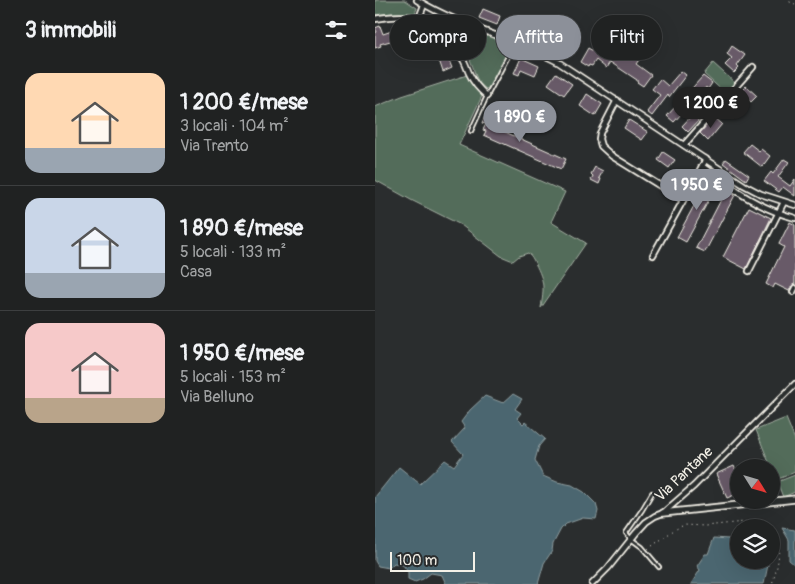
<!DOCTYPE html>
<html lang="it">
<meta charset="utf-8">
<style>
body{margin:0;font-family:Pangolin,sans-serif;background:#282a2a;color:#f1f3f6;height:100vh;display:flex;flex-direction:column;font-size:19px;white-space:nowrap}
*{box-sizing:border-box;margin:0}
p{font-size:16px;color:#a2a4a5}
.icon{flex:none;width:28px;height:28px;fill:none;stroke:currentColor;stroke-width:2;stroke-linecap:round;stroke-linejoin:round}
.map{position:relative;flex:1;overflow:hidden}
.sheet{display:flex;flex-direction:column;background:#202222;width:375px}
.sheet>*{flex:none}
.banner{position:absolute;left:15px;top:15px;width:330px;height:45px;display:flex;gap:10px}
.needle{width:32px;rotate:127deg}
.controls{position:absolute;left:355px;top:459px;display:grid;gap:10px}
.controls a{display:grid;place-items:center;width:50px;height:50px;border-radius:50%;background:#202222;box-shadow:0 5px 20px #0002,0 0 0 1px #3d3f40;font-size:25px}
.scale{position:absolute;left:15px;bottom:12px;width:85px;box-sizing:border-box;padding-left:5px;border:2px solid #f4f1e8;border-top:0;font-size:14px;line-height:18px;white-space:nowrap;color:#f4f1e8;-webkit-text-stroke:4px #2a2d2e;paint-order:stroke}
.price{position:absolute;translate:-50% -42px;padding:0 11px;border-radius:18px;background:#8c9099;color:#fff;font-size:16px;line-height:32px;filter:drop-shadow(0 1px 2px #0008)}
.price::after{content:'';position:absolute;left:50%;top:30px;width:15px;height:11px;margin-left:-8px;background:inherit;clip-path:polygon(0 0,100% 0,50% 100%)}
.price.on{background:#222;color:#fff}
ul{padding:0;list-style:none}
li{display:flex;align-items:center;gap:15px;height:125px;padding:0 25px}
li+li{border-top:1px solid #3d3f40}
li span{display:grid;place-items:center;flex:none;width:140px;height:100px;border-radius:15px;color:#555}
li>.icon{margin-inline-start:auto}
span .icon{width:60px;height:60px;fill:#fffc;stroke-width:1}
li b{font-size:21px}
h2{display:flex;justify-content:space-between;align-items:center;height:60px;padding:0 25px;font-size:21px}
.pill{padding:0 18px;border-radius:22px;background:#202222;box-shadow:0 5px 20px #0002,0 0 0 1px #3d3f40;font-size:18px;line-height:45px}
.pill.on{background:#8c9099;color:#fff}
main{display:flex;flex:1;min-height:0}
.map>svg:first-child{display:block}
</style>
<main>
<section class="sheet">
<h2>3 immobili<svg class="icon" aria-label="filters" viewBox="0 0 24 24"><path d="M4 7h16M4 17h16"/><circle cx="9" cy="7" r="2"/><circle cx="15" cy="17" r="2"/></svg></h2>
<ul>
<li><span style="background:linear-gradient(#ffd9b3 75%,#9aa5b1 0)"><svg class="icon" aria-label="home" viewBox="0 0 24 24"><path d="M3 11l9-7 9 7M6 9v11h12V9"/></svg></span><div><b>1 200 €/mese</b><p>3 locali · 104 m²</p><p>Via Trento</p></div></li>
<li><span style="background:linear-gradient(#c9d6e8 75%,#9aa5b1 0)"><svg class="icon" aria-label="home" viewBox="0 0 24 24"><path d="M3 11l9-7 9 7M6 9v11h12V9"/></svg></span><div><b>1 890 €/mese</b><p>5 locali · 133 m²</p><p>Casa</p></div></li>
<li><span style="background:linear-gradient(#f6c9c9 75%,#b9a48a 0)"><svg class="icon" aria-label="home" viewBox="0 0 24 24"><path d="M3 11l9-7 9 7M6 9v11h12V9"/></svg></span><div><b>1 950 €/mese</b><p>5 locali · 153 m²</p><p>Via Belluno</p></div></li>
</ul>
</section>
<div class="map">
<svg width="420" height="584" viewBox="0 0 420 584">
<rect width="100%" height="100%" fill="#2a2d2e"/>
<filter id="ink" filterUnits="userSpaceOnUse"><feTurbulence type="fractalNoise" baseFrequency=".02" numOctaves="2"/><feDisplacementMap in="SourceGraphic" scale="10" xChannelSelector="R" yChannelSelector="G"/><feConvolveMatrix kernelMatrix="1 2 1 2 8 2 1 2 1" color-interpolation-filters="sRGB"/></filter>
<g filter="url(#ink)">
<g fill="#526c5a" stroke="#a3aea1">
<path d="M0 0H30L42 8 40 13H17L0 15Z"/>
<path d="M65 15 137 45 115 87 111 89C100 81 101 74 96 62 89 43 77 30 60 20L59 19 61 16Z"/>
<path d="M338 63 360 83 351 94 329 74Z"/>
<path d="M92 75 107 96 84 145 190 192 176 222 211 243 166 308C169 288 170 282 160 263 158 259 157 256 153 253L144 256 138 261 126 256 86 225 36 200 0 180V107L27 96Z"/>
<path d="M411 418 420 440V472L401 480 381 430Z"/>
<path d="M420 475V492L408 497 402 482Z"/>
</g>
<g fill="#4b6670" stroke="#8f9ea0">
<path d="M138 394 147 399 140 409 146 413 142 418 148 424 150 422 170 439 164 446 160 460 168 476 182 482 197 485 209 492 221 504 223 511 221 519 208 518 191 524 186 529 178 544 177 551 169 563 163 584H71L67 575 56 573 48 579 40 582 33 579V572L28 565 19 563 14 568 3 566 0 561V497L24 467 45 484 70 460 79 466 88 454 77 442 90 428 86 422 95 410 110 396 128 403Z"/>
<path d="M407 528 420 530V565L414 560V540Z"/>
<path d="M339 538 354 539 364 538V560H393V565L389 584H316L325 570 322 566 330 554H333Z"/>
</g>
<g fill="#685a67" stroke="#f4f1e8">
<path d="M108 9 125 16 122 25 104 18Z"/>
<path d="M5 26 8 34 20 30 41 33 59 42 73 58 77 68 68 72 65 63 54 50 39 42 22 39 5 44 6 46 0 48V33L2 32 0 28Z"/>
<path d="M173 36 181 41 175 51 166 45Z"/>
<path d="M269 43 273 47 261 64 276 75 268 86 262 82V80L235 62 231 68 221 60 217 66 214 65 213 67 205 62 213 48 228 57 233 50 245 58 248 54 257 60Z"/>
<path d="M357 46 370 55 362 66 364 68 359 73 350 65 357 58 352 54Z"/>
<path d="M146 58 164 66 160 75 146 69 144 75 139 73Z"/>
<path d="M306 71 311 75 294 97 293 95 277 116 272 112 285 95 277 89 285 79 293 86Z"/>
<path d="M181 73 197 84 189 95 173 84Z"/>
<path d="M328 76 337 83 333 89 331 87 321 97 323 99 318 105 316 103 299 122 292 116Z"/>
<path d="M371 86 382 96 376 102 365 92Z"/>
<path d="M212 94 227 104 220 116 205 106Z"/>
<path d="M357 102 364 109 356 117 349 110Z"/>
<path d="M112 111 123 116 119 127 191 159 186 169 109 135 111 131 108 130 111 124 107 123Z"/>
<path d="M320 112 323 115 322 117 325 119 313 132 307 126Z"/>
<path d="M339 117 347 124 333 141 325 133Z"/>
<path d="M254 120 273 132 267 140 249 128Z"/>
<path d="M375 144 384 151 386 149 395 156 387 167 368 152Z"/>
<path d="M288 152 300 160 294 168 283 160Z"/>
<path d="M351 159 374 175 371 180 348 163Z"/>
<path d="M409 159 414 162 403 177 415 186 420 179V196L408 187 404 192 389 181 396 172 398 174Z"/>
<path d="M220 167 228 171 224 178 226 179 224 184 216 180 218 176 216 174Z"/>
<path d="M333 180 342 185 311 242 302 237Z"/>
<path d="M351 190 360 195 330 252 321 248Z"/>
<path d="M374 207 396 218 371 269 348 257Z"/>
<path d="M415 222 420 225V284L417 286 414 291 400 284 398 288 391 284 409 247 404 244Z"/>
<path d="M359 466 364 477V493L352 498 341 474Z"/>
</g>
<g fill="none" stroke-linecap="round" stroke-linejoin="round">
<defs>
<g id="service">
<path d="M96 131 112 96 140 43"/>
<path d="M277 493 267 510 251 533 256 539 267 547 284 567"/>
</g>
<g id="minor">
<path d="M42 0C86 27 138 38 183 62L369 185 386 194 420 205"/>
<path d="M44 18 49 5"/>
<path d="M0 19C15 16 32 15 46 19 63 24 79 43 87 58 91 63 92 70 95 75 99 84 105 90 112 96"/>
<path d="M242 100 225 133 224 139 226 146 237 156 308 200"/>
<path d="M309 145 378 67"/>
<path d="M327 166C358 189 382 208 420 218"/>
<path d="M278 255 331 159"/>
<path d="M374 271 409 202"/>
<path d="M418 292 420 288"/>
<path d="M217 584 233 568 261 533 271 522 280 516 288 513 319 486 420 384"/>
</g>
<path id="tertiary" d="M288 513 420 499"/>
</defs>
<use href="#service" stroke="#f4f1e8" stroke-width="6"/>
<use href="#minor" stroke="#f4f1e8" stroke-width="8"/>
<use href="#tertiary" stroke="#f4f1e8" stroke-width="9"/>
<g stroke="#f4f1e8" stroke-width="1" stroke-dasharray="1 4" stroke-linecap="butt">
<path d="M410 0 420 4"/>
<path d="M396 529 398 530C408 547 403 566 397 584"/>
<path d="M273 549 299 530 309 525 330 526 369 522 392 528"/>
</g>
<use href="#service" stroke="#2a2d2e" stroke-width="2.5"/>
<use href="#minor" stroke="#2a2d2e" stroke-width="4.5"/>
<use href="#tertiary" stroke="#2a2d2e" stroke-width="5.5"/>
</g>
</g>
<g text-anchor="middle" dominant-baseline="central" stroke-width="4" stroke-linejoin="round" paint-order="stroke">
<g font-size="15" fill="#f4f1e8" stroke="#2a2d2e">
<text transform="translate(309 474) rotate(-43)">Via Pantane</text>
</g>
</g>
</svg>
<div class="controls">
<a><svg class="needle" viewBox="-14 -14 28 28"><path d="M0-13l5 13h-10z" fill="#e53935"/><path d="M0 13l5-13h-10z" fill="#a2a4a5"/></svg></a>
<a><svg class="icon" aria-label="layers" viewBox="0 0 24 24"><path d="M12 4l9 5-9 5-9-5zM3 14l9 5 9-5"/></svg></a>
</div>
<div class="scale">100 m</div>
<b class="price on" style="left:336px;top:129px">1 200 €</b>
<b class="price" style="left:145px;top:143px">1 890 €</b>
<b class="price" style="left:322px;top:211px">1 950 €</b>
<div class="banner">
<a class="pill">Compra</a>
<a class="pill on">Affitta</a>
<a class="pill">Filtri</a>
</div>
</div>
</main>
